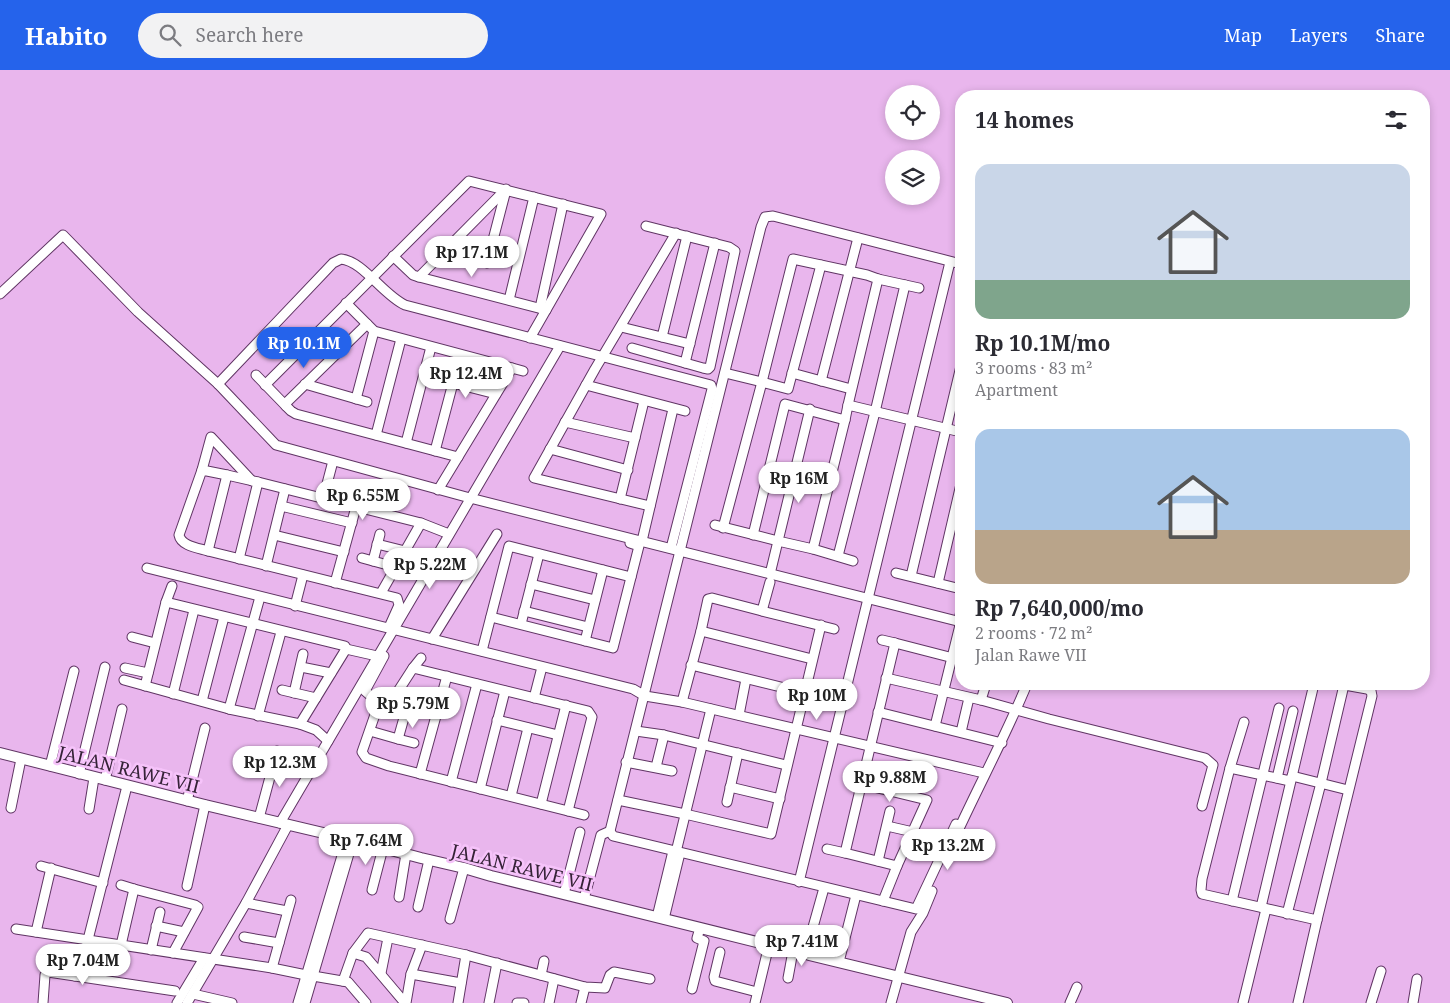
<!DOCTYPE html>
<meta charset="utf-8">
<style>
body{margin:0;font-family:"Noto Serif",serif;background:#f2f2f3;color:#2b2b33;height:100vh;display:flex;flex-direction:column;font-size:19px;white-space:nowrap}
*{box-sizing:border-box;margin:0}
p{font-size:16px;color:#7c7c81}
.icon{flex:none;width:28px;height:28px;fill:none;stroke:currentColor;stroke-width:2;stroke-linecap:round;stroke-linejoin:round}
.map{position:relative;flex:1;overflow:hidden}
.panel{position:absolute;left:955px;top:20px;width:475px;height:600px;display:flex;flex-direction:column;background:#fff;border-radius:20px;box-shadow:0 2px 8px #0003}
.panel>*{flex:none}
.buttons{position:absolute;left:885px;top:15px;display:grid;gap:10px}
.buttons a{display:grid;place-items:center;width:55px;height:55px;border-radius:50%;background:#fff;box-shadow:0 2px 8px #0003;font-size:25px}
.price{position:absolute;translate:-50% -42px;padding:0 11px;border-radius:18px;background:#fff;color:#222;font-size:16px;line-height:32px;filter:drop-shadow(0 1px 2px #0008)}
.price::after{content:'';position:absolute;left:50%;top:30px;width:15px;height:11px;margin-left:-8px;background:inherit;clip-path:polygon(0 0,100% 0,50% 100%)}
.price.current{background:#2563eb;color:#fff}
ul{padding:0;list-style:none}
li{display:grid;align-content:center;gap:10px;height:265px;padding:0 20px}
li span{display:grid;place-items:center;height:155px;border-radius:15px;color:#555}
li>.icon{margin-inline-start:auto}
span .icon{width:90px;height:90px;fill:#fffc;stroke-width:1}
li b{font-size:21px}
h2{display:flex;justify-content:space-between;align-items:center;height:60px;padding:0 20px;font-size:21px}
header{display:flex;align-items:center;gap:30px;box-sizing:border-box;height:70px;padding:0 25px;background:#2563eb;color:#fff}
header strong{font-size:24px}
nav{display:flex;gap:28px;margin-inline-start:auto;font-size:18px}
.search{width:350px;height:45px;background:#f2f2f3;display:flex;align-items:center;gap:12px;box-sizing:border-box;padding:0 18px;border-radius:28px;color:#7c7c81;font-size:19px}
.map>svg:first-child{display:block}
</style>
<header>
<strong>Habito</strong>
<div class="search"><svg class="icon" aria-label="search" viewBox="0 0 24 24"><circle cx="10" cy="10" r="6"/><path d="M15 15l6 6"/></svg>Search here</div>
<nav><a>Map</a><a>Layers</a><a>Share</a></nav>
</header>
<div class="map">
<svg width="1450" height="933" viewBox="0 0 1450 933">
<rect width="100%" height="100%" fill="#e9b6ed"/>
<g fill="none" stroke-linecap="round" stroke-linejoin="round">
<defs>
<g id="minor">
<path d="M444 182 487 193 506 120"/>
<path d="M393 186 413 205 419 207 546 240"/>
<path d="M419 207 506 119"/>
<path d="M878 209 919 218"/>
<path d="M0 224 63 165 138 242 218 314 276 375 470 428 961 552"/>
<path d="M509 230 534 127"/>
<path d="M346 233 374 261 523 301"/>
<path d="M540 238 563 134"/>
<path d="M367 254 287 332 286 336 291 341 296 344 458 387"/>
<path d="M621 257 690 274"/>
<path d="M662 267 687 166"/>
<path d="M632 278 703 298 708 299 710 297 735 181 729 177 646 156"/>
<path d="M685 293 715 173"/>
<path d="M725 303 762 312 793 189 867 205 878 209 848 335"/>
<path d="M792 303 851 319"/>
<path d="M256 305 286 336"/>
<path d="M441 310 496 324"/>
<path d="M821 311 858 168"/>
<path d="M218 314 333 193 341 189C363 191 383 225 405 235L711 315 712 319 671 478"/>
<path d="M305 314 367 332"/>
<path d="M265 315 469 111 601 144 530 268"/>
<path d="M586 315 685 341"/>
<path d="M356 329 374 261"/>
<path d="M810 339 778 471 813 479 853 491"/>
<path d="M565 352 635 368"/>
<path d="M376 365 401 269"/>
<path d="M406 373 431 277"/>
<path d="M550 379 628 400"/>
<path d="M435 381 453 313"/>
<path d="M202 400 211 367 252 411"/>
<path d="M227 405 202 400 179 465C181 476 198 478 208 481L397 528 399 535 390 555"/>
<path d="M258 412 421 453 449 464"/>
<path d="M438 420 512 298"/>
<path d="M323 429 333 391"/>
<path d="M620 429 644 331"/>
<path d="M281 436 352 453"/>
<path d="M650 436 534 408 595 299 676 163"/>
<path d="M715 455 778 471 770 504"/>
<path d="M723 458 762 312 788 319 821 195"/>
<path d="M274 465 344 482"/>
<path d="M753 465 785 334 845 350 848 335 961 362"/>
<path d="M642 471 673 339"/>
<path d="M377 474 405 481"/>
<path d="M813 479 845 350"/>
<path d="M208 481 227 405 258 412 239 489"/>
<path d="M838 486 875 342 905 215"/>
<path d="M362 488 395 497"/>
<path d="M373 491 380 464"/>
<path d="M266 496 285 419"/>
<path d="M147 498 633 619 645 626 682 632 984 703"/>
<path d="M896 503 961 519"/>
<path d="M911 506 961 296"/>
<path d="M335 513 356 437"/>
<path d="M938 513 961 414"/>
<path d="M531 514 595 530"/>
<path d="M381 523 421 453"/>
<path d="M295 536 303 505"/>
<path d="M524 541 588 557"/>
<path d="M762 541 834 559"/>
<path d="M491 547 613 578 639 476 630 473"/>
<path d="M959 551 961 540"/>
<path d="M521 554 539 484"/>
<path d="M701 561 812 589"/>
<path d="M132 567 155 573"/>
<path d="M432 569 497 464"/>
<path d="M882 570 895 573"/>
<path d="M585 571 603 500"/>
<path d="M346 579 377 586"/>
<path d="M482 581 509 476 631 507"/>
<path d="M384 586 365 621 379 633 362 682 366 688 389 696 584 745"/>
<path d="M691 595 805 623"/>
<path d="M301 597 331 603"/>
<path d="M125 598 148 603"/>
<path d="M413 598 421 588"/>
<path d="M886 608 981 630 1049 649 1205 688 1213 695 1202 736"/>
<path d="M124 610 229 639 300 654 346 579 345 576 166 532"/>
<path d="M145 616 166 532 172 516"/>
<path d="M282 620 316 628"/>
<path d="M294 623 303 584"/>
<path d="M173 624 194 540"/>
<path d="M534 628 542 597"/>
<path d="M981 630 986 614"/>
<path d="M202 631 224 547"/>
<path d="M682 632 701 561 708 529 712 528 762 541 770 512"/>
<path d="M379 633H387L393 629 413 598 588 641 592 647 568 741"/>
<path d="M229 639 260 527"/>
<path d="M878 642 1002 673"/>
<path d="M739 645 746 609"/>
<path d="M258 646 281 562"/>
<path d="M497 650 558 665"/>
<path d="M1244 652 1230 698 1202 809 1201 820 1202 824 1317 850 1372 626 1371 621 1367 619 1339 614"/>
<path d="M300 654 316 660 328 671"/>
<path d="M935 656 961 551"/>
<path d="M370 661 398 669 409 630V628L396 625"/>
<path d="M636 661 664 665 786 695"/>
<path d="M961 662 969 628"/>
<path d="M398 669 414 673"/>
<path d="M626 692 672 701"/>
<path d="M50 696 74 601"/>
<path d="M656 697 664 665"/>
<path d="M1230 698 1290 711"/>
<path d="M79 704 105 597"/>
<path d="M420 704 447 606"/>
<path d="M1292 706 1348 720"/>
<path d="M1277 708 1293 641"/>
<path d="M105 710 122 639"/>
<path d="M451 712 477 614"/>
<path d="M861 714 927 730 897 796 845 783 895 573 961 590"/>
<path d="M730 717 780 729"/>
<path d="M480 719 505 621"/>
<path d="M511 726 528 658"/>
<path d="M618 730 685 744 771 764 821 555"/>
<path d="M187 731 205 658"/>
<path d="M727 732 738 683"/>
<path d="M541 734 566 635"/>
<path d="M11 738 21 689"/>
<path d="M89 739 94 708"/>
<path d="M259 748 277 681"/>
<path d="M280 753 560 276"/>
<path d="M956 754 916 839 613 766 610 761 761 157 765 147 773 146 961 194"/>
<path d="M887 756 913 762"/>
<path d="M957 763C980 713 1006 665 1027 614"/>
<path d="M827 779 845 783"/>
<path d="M676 782 711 639"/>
<path d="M878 791 890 741"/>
<path d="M41 796 103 813"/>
<path d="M799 812 950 192"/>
<path d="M121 815 134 819"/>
<path d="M187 816 205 735"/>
<path d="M372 820 383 778"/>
<path d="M564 824 580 762"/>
<path d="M399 827 406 784"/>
<path d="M584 829 601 765 610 761"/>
<path d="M883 831 897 796"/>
<path d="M1232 831 1279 638"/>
<path d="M246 833 287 841"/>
<path d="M418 837 429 790"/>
<path d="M1261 837 1314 614"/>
<path d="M1287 844 1321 713 1344 615"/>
<path d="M657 847 673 781"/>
<path d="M450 849 464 798"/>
<path d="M664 849 680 783"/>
<path d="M156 856 184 862"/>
<path d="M16 859 272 898 306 905"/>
<path d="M36 862 51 798"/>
<path d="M244 867 279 873"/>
<path d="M121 875 134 819 195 835 198 837 173 883"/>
<path d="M422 875 411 904 461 913"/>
<path d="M151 880 160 842"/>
<path d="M720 882 714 907 715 911 757 922"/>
<path d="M806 882 824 818"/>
<path d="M353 883 366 887 405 933"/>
<path d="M839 892 856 825"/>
<path d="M272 898 291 830"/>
<path d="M381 903 388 868"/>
<path d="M541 905 544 891"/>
<path d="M75 906 175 921"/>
<path d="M313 906 348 912 366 933"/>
<path d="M788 908 793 881"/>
<path d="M343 911 353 883 368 863 466 885 585 917 605 918 610 905 614 902 650 909"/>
<path d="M692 919 704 871 697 868 700 858"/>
<path d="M193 924 232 933"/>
<path d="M43 933 45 905 48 902 75 906 79 905 127 716"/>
<path d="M177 933 204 888"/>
<path d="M187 933 246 833 288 755"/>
<path d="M298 933 347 769"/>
<path d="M305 933 353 770"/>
<path d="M406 933 411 904"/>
<path d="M458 933 466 885"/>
<path d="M489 933 497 893"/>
<path d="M517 933H524"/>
<path d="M549 933 554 909"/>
<path d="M581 933 585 917"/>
<path d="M755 933 769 875"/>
<path d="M891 933 911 862 923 843 932 821"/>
<path d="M1070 933 1077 917"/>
<path d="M1243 933 1266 839"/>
<path d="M1298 933 1317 850"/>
<path d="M1371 933 1381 901"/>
<path d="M1413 933 1417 909"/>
</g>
<path id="major" d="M0 683 205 735 353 770 421 788 464 798 491 806 793 881 806 882 809 885 1007 933"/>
</defs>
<use href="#minor" stroke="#603564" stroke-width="11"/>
<use href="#major" stroke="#603564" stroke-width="12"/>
<use href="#minor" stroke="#fff" stroke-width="9"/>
<use href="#major" stroke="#fff" stroke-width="10"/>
</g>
<g text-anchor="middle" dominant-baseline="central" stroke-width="5" stroke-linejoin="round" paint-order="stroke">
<g font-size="18" fill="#352237" stroke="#f6c3fa">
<text transform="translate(129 699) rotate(14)">JALAN RAWE VII</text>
<text transform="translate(522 797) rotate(14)">JALAN RAWE VII</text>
</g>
</g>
</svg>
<div class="buttons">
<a><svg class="icon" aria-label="locate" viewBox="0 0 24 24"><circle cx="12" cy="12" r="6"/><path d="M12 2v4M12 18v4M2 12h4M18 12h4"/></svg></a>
<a><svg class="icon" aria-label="layers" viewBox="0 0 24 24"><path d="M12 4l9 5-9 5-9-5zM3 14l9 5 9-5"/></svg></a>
</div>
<b class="price" style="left:472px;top:208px">Rp 17.1M</b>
<b class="price current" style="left:304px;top:299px">Rp 10.1M</b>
<b class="price" style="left:466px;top:329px">Rp 12.4M</b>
<b class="price" style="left:799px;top:434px">Rp 16M</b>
<b class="price" style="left:363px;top:451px">Rp 6.55M</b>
<b class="price" style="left:430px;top:520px">Rp 5.22M</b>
<b class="price" style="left:817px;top:651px">Rp 10M</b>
<b class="price" style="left:413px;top:659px">Rp 5.79M</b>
<b class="price" style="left:280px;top:718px">Rp 12.3M</b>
<b class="price" style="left:890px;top:733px">Rp 9.88M</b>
<b class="price" style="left:366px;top:796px">Rp 7.64M</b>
<b class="price" style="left:948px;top:801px">Rp 13.2M</b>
<b class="price" style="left:802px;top:897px">Rp 7.41M</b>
<b class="price" style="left:83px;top:916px">Rp 7.04M</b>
<section class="panel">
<h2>14 homes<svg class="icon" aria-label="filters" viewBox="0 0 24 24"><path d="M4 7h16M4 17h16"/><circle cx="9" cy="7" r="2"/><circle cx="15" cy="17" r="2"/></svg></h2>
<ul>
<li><span style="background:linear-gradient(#c9d6e8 75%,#7fa58c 0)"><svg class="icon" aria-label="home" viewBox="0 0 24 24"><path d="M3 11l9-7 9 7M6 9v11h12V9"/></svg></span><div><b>Rp 10.1M/mo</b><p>3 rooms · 83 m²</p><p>Apartment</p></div></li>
<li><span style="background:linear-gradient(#a9c7e8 65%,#b9a48a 0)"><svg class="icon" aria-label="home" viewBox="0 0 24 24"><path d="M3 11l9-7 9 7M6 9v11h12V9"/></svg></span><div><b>Rp 7,640,000/mo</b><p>2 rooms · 72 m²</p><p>Jalan Rawe VII</p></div></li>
</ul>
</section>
</div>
